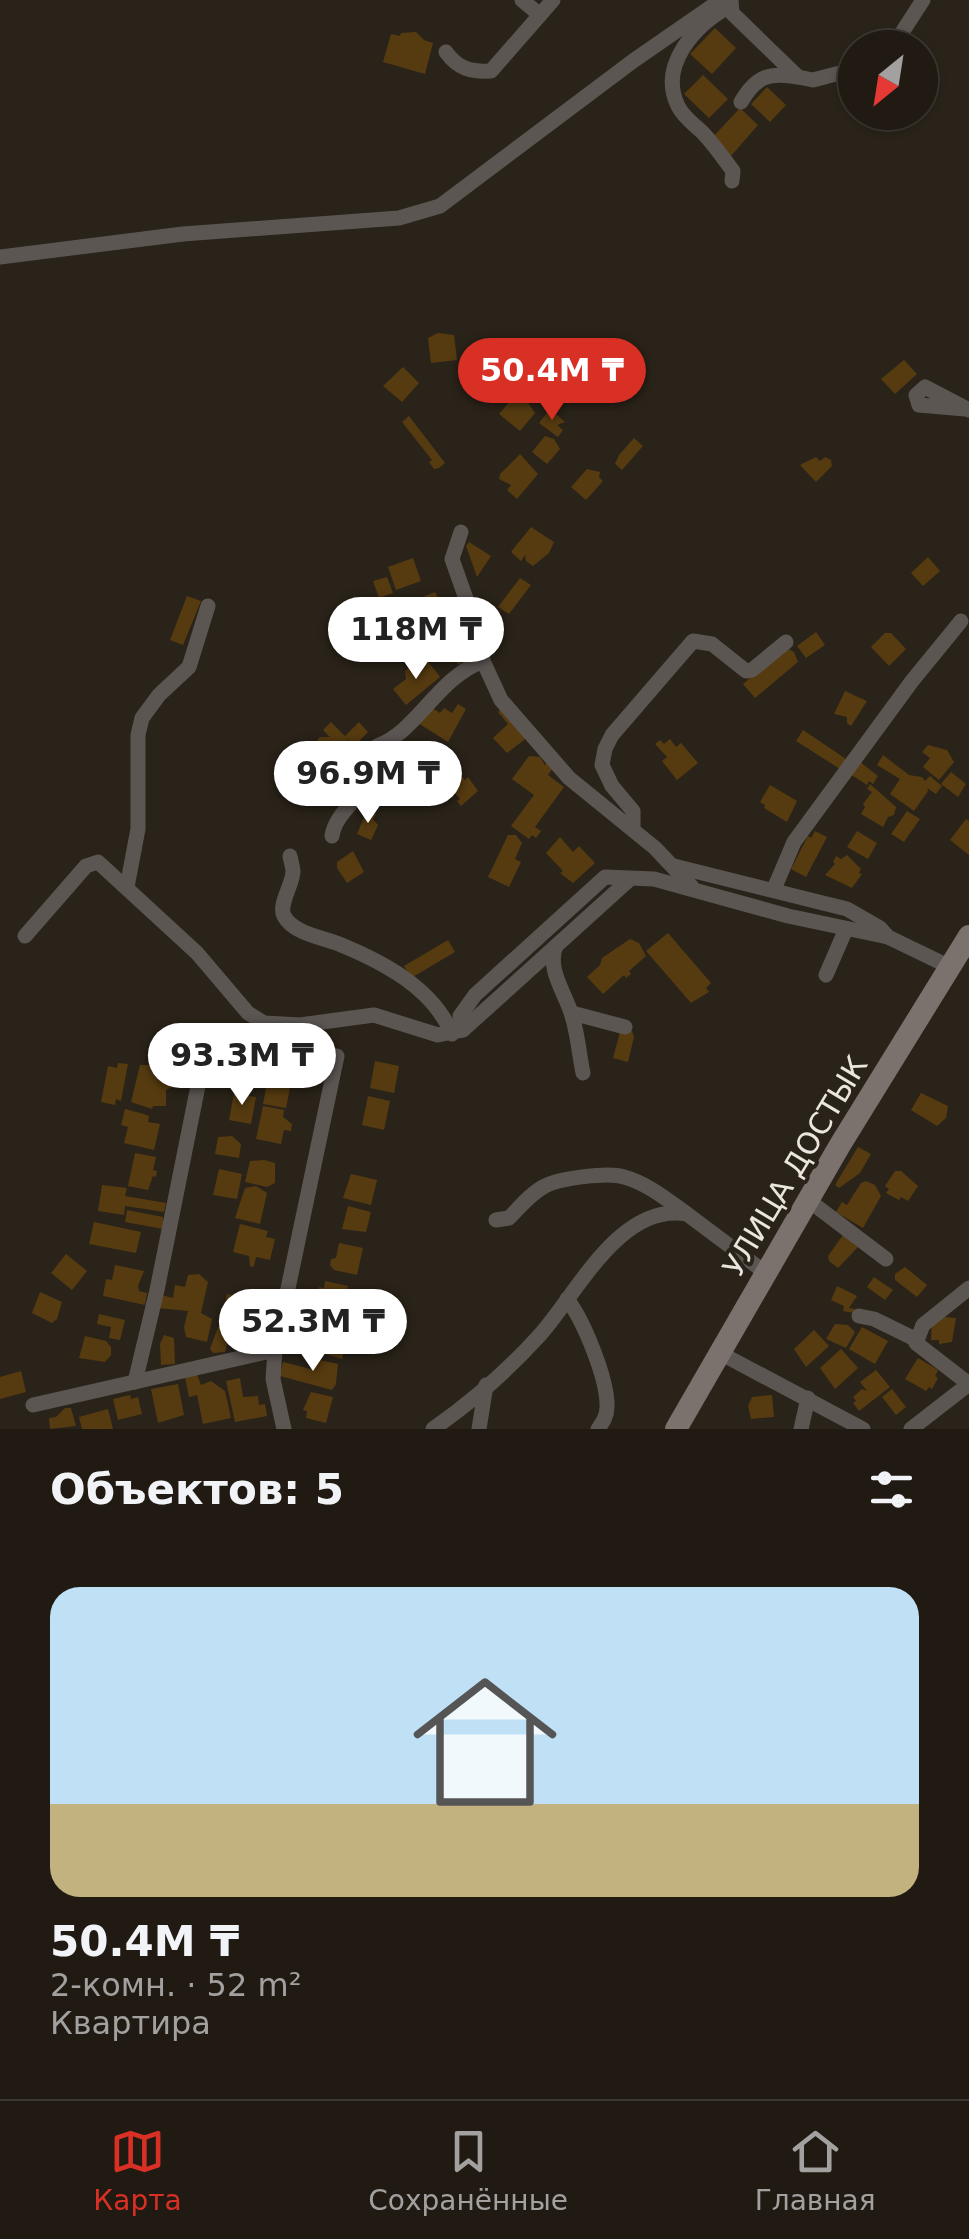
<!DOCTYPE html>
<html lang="ru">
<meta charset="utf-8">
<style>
body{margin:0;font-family:"DejaVu Sans",sans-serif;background:#28231c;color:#f1f3f6;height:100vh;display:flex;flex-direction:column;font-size:38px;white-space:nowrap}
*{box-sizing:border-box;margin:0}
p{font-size:32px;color:#a2a1a0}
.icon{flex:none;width:55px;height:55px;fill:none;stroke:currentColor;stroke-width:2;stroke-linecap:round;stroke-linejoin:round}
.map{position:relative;height:1429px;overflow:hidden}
.side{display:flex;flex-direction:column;background:#201a13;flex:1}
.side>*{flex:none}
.needle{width:65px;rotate:210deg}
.buttons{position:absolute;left:838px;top:30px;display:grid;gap:20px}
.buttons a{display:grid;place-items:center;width:100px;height:100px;border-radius:50%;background:#201a13;box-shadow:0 2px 8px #0004,0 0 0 2px #3d3833;font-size:50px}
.price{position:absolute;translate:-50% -85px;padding:0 22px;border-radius:35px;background:#fff;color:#222;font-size:32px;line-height:65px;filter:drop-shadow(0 2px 5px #0008)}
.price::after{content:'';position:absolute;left:50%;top:60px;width:30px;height:22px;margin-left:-15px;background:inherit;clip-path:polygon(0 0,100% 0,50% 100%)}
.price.current{background:#d93025;color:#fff}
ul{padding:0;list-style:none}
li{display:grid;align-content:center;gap:20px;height:530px;padding:0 50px}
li+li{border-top:2px solid #3d3833}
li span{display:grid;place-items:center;height:310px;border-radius:30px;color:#555}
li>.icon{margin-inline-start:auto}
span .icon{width:180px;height:180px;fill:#fffc;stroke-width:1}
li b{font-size:42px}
h2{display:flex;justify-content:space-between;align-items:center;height:120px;padding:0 50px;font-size:42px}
.dock{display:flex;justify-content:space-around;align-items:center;height:140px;border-top:2px solid #3d3833;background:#201a13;font-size:28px;color:#a2a1a0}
.dock a{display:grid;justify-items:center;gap:5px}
.dock .current{color:#d93025}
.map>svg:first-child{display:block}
</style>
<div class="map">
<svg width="969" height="1429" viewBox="0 0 969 1429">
<rect width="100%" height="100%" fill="#2a2319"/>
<g fill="#563b10">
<path d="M715 28 736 48 712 74 690 54Z"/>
<path d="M416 32 424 40 433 43 425 74 383 62 391 34 400 36 401 33Z"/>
<path d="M703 75 728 99 709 118 684 94Z"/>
<path d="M767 87 786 105 770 122 751 104Z"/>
<path d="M740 108 758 125 731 156 712 138Z"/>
<path d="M438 333 454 335 457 360 431 363 428 338Z"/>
<path d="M481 357 492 361 502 375 487 393 466 375Z"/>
<path d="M904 360 917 374 895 394 881 379Z"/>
<path d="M403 367 419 383 402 402 383 386Z"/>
<path d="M515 395 526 400 535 413 520 431 499 414Z"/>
<path d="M550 409 565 422 557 425 563 430 558 437 539 423Z"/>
<path d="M409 416 445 463 439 468 434 469 429 462 432 460 402 422Z"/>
<path d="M545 436 554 439 560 449 547 464 532 452Z"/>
<path d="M634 438 643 446 622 470 615 464 619 455Z"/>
<path d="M520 454 538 474 517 499 507 490 511 485 499 479 500 474Z"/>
<path d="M816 457 820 461 825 457 831 460 832 466 816 482 800 465Z"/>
<path d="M587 469 600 472 599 477 603 481 586 500 571 487Z"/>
<path d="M531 527 554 542 549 553 533 566 526 561 525 555 521 561 511 552Z"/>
<path d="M469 542 491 556 477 577 466 546Z"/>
<path d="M928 557 940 571 923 586 911 573Z"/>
<path d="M413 558 421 581 396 590 388 567Z"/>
<path d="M387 577 393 593 379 598 373 581Z"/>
<path d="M520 578 531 585 509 614 498 607Z"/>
<path d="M435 592 446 613 421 623 413 601Z"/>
<path d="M187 596 201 601 183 645 170 640Z"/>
<path d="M362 611 382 638 380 649 370 657H364L357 648 351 653 338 636 342 632 339 628Z"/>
<path d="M816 632 825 645 806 658 797 646Z"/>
<path d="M475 633 481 648 458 665 449 644Z"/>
<path d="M885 633H891L906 649 889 666 871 647Z"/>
<path d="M787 648 794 652 798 662 755 698 743 684Z"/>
<path d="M427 660 440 677 406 705 393 689 406 679 405 671 411 666 415 670Z"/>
<path d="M845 691 867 701 851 726 847 723V717L834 714Z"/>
<path d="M458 704 466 709 448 742 418 723 432 708 440 713 444 708 452 713Z"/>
<path d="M502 708 528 737 507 753 493 738 508 724 498 712Z"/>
<path d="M331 722 345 736 359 722 368 732 354 746 347 740 338 749 342 753 328 767 326 764 323 766 311 754 316 749 312 746 320 737H330L323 730Z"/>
<path d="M803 730 846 759 840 769 796 741Z"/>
<path d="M670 739 676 747 681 743 698 763 677 780 662 761 667 757 655 744 660 740 664 744Z"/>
<path d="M928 745 947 750 954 762 939 780 923 767 930 758 922 752Z"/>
<path d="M435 747 438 751 441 749 448 766 429 777 417 757Z"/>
<path d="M883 755 909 775 922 777 925 781 930 776 942 786 936 794 927 788 928 791 914 811 890 794 900 779 877 765Z"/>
<path d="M529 756 540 757 545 765 548 760 555 765 548 775 564 787 535 827 541 831 536 838 532 835 529 839 511 826 534 795 512 779Z"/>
<path d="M859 761 878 776 873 784 869 781 867 785 850 774Z"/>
<path d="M456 770 465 780 468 777 478 791 461 806 457 801 460 799 444 781Z"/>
<path d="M951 772 966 784 958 797 941 784Z"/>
<path d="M870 784 896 807 894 815 888 817 883 827 861 814 865 807 863 804 872 792 867 789Z"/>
<path d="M770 785 797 801 787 822 764 808 765 805 760 802Z"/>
<path d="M367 810 376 814 373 819 378 825 371 840 357 834Z"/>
<path d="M907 811 920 819 904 842 891 834Z"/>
<path d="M966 819 969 821V855L950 840Z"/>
<path d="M815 831 827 837 806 877 791 869 808 836 811 838Z"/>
<path d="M857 831 877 843 868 859 847 847Z"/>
<path d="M508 835H516L522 843 515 859 521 862 509 887 488 877Z"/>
<path d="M560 837 573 852 579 846 595 863 573 883 560 873 563 871 546 853Z"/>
<path d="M353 851 364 872 347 883 337 868V862Z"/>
<path d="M847 855 861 869 859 873 862 874 852 888 825 875 835 864 833 862 836 856 841 859Z"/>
<path d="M668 933 711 983 706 988 709 992 691 1003 646 951Z"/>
<path d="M630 939 639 943 646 956 629 971 631 974 626 978 624 975 603 994 587 977 600 965 602 958Z"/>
<path d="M448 940 455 952 411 978 404 966Z"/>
<path d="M624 1029 632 1031 634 1037 628 1062 613 1058 620 1032Z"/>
<path d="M276 1046 298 1052 297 1061 304 1062 302 1073 272 1067Z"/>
<path d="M246 1050 266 1054 261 1084 237 1079 242 1054Z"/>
<path d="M375 1061 399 1066 394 1093 370 1088Z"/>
<path d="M118 1063 128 1064 121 1101 116 1099 115 1105 101 1102 108 1066 117 1068Z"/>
<path d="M140 1065H154L178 1073 175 1086 166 1090V1106H153L152 1109 131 1102Z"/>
<path d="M268 1078 291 1083 286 1108 263 1104Z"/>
<path d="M234 1093 256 1097 251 1124 229 1120Z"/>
<path d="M921 1093 948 1106 946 1118 937 1126 911 1110Z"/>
<path d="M368 1096 390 1101 384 1130 362 1125Z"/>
<path d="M263 1106 284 1110 283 1117 292 1124 291 1131 284 1130 281 1144 256 1139Z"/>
<path d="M125 1109 144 1114 149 1116 148 1122 160 1124 154 1150 124 1143 128 1127 121 1125Z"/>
<path d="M232 1136 241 1144 239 1158 215 1154 218 1137Z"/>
<path d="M858 1147 871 1154 860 1173 839 1188 835 1185Z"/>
<path d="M135 1153 156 1157 153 1170 157 1171 156 1177 153 1176 148 1190 128 1186Z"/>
<path d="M264 1160 275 1163V1183L267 1187 245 1182 250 1161Z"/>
<path d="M219 1169 242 1174 237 1199 213 1195Z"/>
<path d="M895 1171H901L918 1186 908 1201 901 1197 899 1200 886 1193 889 1189 885 1186Z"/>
<path d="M351 1174 377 1180 371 1205 343 1198Z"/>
<path d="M866 1181 875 1185 881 1196 863 1228 836 1212 842 1202 847 1205 861 1183Z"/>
<path d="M102 1185 127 1188 125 1196 166 1203 164 1212 125 1206 124 1215 98 1211Z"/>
<path d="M256 1186 267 1193 260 1224 235 1218 245 1188Z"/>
<path d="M348 1206 371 1212 366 1232 342 1229Z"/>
<path d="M127 1210 163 1217V1229L125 1222Z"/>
<path d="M94 1222 141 1232 136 1253 89 1244Z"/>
<path d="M240 1224 268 1231 266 1237 275 1239 270 1260 256 1257 254 1266 250 1267 249 1256 233 1252Z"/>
<path d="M843 1235 858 1247 838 1268 829 1261 828 1256Z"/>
<path d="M339 1243 363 1248 357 1275 334 1270 330 1265 331 1259 336 1258Z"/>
<path d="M66 1254 87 1271 72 1290 51 1273Z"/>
<path d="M115 1265 144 1271 138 1286 139 1291 147 1293 145 1305 103 1296 106 1279 112 1280Z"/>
<path d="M905 1267 927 1285 917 1297 895 1280V1274Z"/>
<path d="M199 1274 208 1282 201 1313 212 1319 207 1342 186 1337 184 1327 188 1311 158 1308 161 1295 173 1298 175 1285 185 1287 188 1275Z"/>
<path d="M874 1277 893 1290 885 1300 867 1287Z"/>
<path d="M325 1281 348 1286 342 1311 319 1305V1287L324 1288Z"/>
<path d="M837 1286 857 1296 849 1308 855 1309 854 1313 843 1311 844 1306 831 1300Z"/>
<path d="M40 1292 62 1302 57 1319 52 1323 32 1313Z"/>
<path d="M227 1294 255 1300 251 1318 242 1320 240 1328 220 1325Z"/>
<path d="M99 1314 125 1320 120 1340 109 1338 111 1327 97 1324Z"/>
<path d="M319 1316 346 1322 342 1338 347 1339 342 1359 311 1350 315 1334 311 1333 313 1325 316 1326Z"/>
<path d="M932 1316 956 1318 952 1342 939 1344V1340H931Z"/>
<path d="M835 1324 848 1325 855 1332 846 1348 826 1339Z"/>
<path d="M218 1327H224L230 1333V1330L240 1331 238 1344H227L225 1352 213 1353 210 1349Z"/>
<path d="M862 1327 888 1341 875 1364 849 1349Z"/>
<path d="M814 1330 829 1346 806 1367 794 1349Z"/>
<path d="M164 1335 174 1338 175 1364 161 1365 160 1344Z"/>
<path d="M85 1336 106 1341 111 1347V1355L105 1362 79 1358Z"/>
<path d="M841 1349 858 1368 835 1389 820 1368Z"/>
<path d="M918 1358 938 1370 935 1376 938 1378 932 1389 929 1387 926 1391 905 1379Z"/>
<path d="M315 1359 338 1364 336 1384 332 1390 280 1376 283 1362 311 1369Z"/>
<path d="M876 1370 890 1387 859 1411 853 1403 856 1401 853 1397 862 1389 867 1391 860 1382Z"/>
<path d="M21 1371 26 1392 0 1399V1377Z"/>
<path d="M197 1374 201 1385 211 1381 225 1391 231 1418 203 1424 197 1395 189 1397 185 1378Z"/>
<path d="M240 1378 243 1397 258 1396 259 1405 265 1404 267 1416 235 1422 226 1381Z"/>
<path d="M178 1384 184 1415 158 1423 151 1389Z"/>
<path d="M892 1389 906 1407 896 1415 882 1397Z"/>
<path d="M311 1392 333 1397 326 1423 306 1418 307 1411 303 1410Z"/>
<path d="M130 1395 131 1399 138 1397 142 1414 118 1420 113 1399Z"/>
<path d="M772 1395 774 1417 751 1419 748 1406 752 1397Z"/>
<path d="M65 1408H71L76 1426 50 1429 49 1418 56 1417Z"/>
<path d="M108 1409 113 1429H82L79 1417Z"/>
</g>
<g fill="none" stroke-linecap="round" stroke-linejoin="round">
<g stroke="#5c5653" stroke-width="15">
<path d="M522 0 540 15"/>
<path d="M731 0 732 13 798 77 813 80 855 69"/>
<path d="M730 6C695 25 658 65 678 106 683 117 696 126 704 134 715 146 724 159 733 171L732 181"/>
<path d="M892 48 923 0"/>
<path d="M446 52C458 69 471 72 491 71L553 0"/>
<path d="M741 102C756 76 769 72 798 77"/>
<path d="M0 257 183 234 399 218 440 206 633 61 721 0"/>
<path d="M965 409 919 405 916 395 925 387 969 410"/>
<path d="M461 532 452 559 482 644 483 661 501 700 569 778 655 848 692 887"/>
<path d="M377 746C418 731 436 679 483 661"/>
<path d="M633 829V811L612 786 602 765 605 749 612 735 693 641 712 644 746 671 752 670 786 642"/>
<path d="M332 836C335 815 357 800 368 782 375 769 378 756 384 744"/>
<path d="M290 856C290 857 293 869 293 871 293 885 278 904 284 916 294 934 322 937 339 944 383 962 433 988 452 1034"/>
<path d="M674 866 847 909 880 928 888 937 950 967"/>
<path d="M127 887 138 829V735L142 718 159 695 189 667 208 606"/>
<path d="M774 889 794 842 912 681 961 621"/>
<path d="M25 936 86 866 98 862 197 953 248 1013 264 1023 300 1025 374 1015 438 1035 463 1030 460 1016 475 995 605 877 654 879 788 916 888 937"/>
<path d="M826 975 846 929"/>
<path d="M572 1013 625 1027"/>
<path d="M463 1030 556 946"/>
<path d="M583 1073C579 1054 578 1035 572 1016 566 994 546 969 556 946L630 879"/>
<path d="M808 1200 886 1259"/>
<path d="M496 1220 509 1218C520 1207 531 1193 545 1186 560 1178 608 1172 624 1177 647 1183 669 1201 687 1214"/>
<path d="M567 1299C584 1321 608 1380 607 1407 607 1416 603 1422 598 1429"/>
<path d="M859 1316 874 1319 917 1340"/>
<path d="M720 1353 863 1429"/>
<path d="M135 1382 157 1290 203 1061"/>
<path d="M33 1405 275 1350"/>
<path d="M284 1429 273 1379 275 1350 337 1056"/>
<path d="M433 1429C470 1403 508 1370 538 1337 576 1296 619 1202 687 1214L766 1273"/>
<path d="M479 1429 486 1385"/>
<path d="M801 1429 808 1398"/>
<path d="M911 1429 969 1384 916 1343 923 1325 969 1288"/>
</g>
<path stroke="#7b716d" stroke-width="22" d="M676 1429 840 1145 969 936"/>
</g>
<g text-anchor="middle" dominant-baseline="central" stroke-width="8" stroke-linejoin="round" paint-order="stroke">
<g font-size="30" fill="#eae5de" stroke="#2a2319">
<text transform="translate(795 1166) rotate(-59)">УЛИЦА ДОСТЫК</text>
</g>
</g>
</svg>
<div class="buttons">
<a><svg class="needle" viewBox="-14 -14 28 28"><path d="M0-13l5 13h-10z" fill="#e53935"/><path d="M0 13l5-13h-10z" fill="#a2a1a0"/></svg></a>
</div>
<b class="price current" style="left:552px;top:423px">50.4M ₸</b>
<b class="price" style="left:416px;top:682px">118M ₸</b>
<b class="price" style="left:368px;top:826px">96.9M ₸</b>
<b class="price" style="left:242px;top:1108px">93.3M ₸</b>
<b class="price" style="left:313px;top:1374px">52.3M ₸</b>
</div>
<section class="side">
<h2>Объектов: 5<svg class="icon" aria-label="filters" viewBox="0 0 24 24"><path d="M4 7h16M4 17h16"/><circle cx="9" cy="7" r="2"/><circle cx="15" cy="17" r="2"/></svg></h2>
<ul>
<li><span style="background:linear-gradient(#bfe0f5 70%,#c2b280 0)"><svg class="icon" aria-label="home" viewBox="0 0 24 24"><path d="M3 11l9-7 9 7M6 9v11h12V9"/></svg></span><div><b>50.4M ₸</b><p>2-комн. · 52 m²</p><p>Квартира</p></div></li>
</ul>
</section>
<nav class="dock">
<a class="current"><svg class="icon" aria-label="map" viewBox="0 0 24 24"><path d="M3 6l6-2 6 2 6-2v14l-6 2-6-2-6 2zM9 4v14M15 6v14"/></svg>Карта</a>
<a><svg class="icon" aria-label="saved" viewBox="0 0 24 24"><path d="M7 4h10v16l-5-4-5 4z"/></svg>Сохранённые</a>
<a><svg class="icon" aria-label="home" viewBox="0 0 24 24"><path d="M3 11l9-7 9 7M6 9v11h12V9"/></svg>Главная</a>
</nav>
